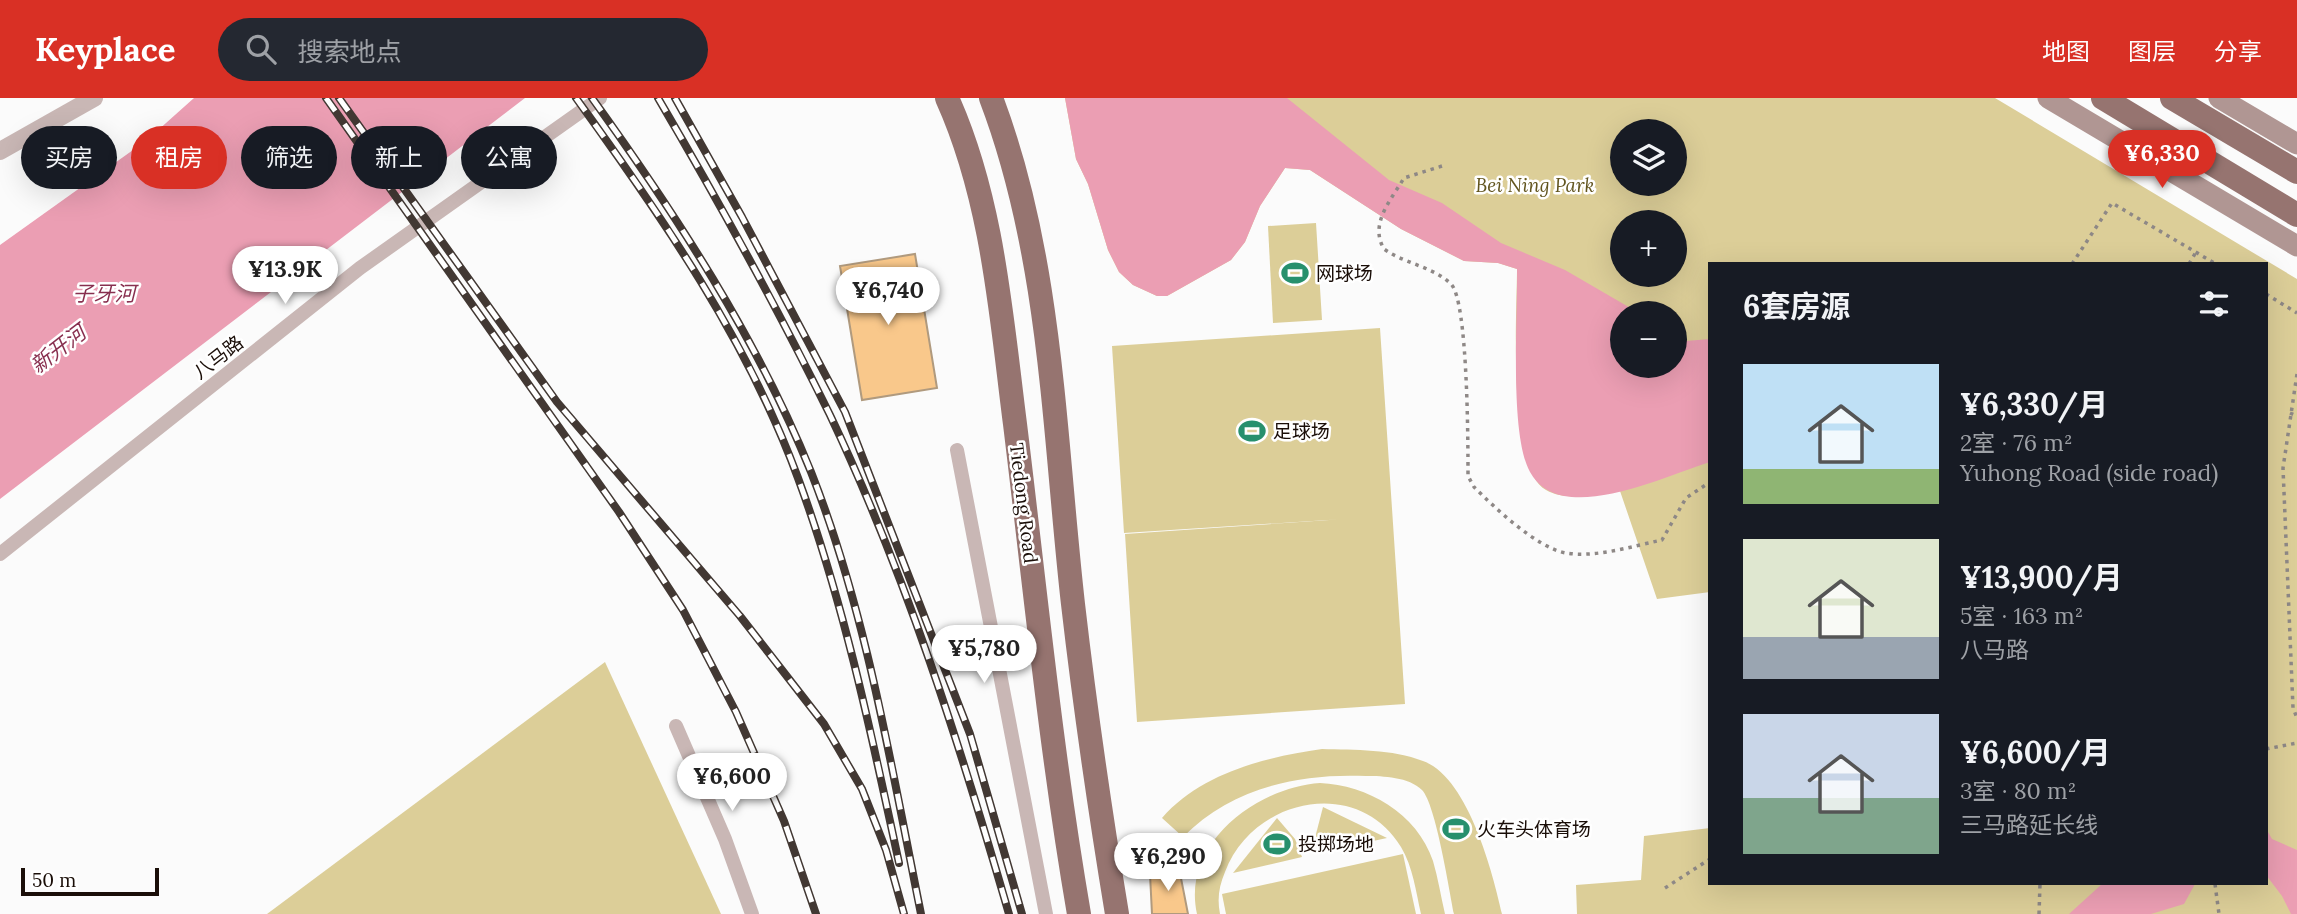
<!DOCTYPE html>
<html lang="zh">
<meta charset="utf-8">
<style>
body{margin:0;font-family:Lora,"Noto Sans SC",serif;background:#242831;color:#f1f3f6;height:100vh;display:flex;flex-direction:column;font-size:26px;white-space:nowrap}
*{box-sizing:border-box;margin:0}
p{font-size:23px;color:#9ea1a6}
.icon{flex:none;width:38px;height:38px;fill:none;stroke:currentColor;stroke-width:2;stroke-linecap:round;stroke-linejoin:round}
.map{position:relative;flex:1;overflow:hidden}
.side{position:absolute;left:1708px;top:164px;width:560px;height:623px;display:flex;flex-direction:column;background:#171b24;border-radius:0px;box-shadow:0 7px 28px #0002}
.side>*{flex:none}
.guide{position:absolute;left:21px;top:28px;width:665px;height:63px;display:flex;gap:14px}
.tools{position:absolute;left:1610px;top:21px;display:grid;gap:14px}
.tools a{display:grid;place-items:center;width:77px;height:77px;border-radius:50%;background:#171b24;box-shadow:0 7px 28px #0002;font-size:35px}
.scale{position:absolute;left:21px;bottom:18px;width:138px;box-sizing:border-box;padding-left:7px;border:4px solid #1a0e08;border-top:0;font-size:19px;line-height:24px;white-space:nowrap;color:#1a0e08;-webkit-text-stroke:5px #fff;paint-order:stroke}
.price{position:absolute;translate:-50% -60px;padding:0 16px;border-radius:24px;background:#fff;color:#222;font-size:23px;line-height:46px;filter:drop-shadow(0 2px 4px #0008)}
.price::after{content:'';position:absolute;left:50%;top:42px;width:21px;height:16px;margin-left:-10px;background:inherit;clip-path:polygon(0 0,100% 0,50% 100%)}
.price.on{background:#d93025;color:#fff}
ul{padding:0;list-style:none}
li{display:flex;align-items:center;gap:21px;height:175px;padding:0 35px}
li span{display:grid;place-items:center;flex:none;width:196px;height:140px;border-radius:0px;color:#555}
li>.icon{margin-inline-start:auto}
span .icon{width:84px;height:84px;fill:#fffc;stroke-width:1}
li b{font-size:30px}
h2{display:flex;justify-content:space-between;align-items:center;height:84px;padding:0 35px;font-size:30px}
.chip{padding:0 24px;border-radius:32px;background:#171b24;box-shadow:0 7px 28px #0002;font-size:24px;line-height:63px}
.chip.on{background:#d93025;color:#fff}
header{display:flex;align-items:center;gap:42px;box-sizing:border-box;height:98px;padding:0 35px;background:#d93025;color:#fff}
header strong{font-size:33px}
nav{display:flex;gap:38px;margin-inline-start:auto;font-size:24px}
.search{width:490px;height:63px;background:#242831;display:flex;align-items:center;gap:18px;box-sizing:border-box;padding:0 24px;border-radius:38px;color:#9ea1a6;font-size:26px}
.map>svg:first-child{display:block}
</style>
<header>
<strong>Keyplace</strong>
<div class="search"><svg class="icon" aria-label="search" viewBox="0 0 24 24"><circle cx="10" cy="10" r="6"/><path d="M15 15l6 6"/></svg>搜索地点</div>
<nav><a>地图</a><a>图层</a><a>分享</a></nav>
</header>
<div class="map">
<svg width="2297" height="816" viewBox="0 0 2297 816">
<rect width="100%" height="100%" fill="#fbfbfb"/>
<g fill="#dcce98" fill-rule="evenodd">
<path d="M1065 0H1995L2297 181V816H1577L1576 787 1641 782 1644 738 1710 730V786H2266V166H1710V494L1657 501 1620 393C1597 396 1567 404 1546 392 1507 371 1517 213 1517 171L1498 165 1464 163 1401 131 1310 72 1285 70 1260 108 1245 144 1231 162 1167 198H1157L1133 187 1119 174 1108 152 1088 86 1076 61ZM1622 33H1675V86H1622ZM1622 124H1675V177H1622ZM1622 215H1675V268H1622Z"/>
<path d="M1316 125 1322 222 1273 225 1268 128Z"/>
<path d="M1380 230 1405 606 1137 624 1125 436 1344 421 1124 435 1112 248Z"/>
<path d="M605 564 721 816H267Z"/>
<path d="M1322 651C1355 652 1392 651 1423 663 1468 679 1493 775 1502 816H1454C1449 791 1436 707 1422 692 1409 679 1383 678 1366 678 1299 675 1231 690 1183 739L1162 720C1201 675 1266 659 1322 651Z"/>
<path d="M1320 685C1367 687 1417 715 1433 763 1438 780 1441 799 1445 816H1421C1416 794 1413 769 1401 749 1357 677 1252 701 1225 774 1219 788 1217 801 1220 816H1197C1181 745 1258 689 1320 685Z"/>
<path d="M1323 709 1387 740 1317 755 1316 736Z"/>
<path d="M1277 720 1295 741 1302 759 1233 775Z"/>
<path d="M1403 756 1416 816H1226L1222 796Z"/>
</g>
<g fill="#eb9eb3">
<path d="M194 0H525L0 401V147L147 42Z"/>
<path d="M1065 0H1287L1389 82 1442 105 1501 145 1565 172 1639 215H1622V268H1675V236L1686 243 1710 241V364C1670 377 1606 406 1564 398 1549 395 1538 388 1530 374 1509 336 1518 218 1517 171L1498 165 1464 163 1401 131 1310 72 1285 70 1260 108 1245 144 1231 162 1167 198H1157L1133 187 1119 174 1108 152 1088 86 1076 61Z"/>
<path d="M2266 657 2268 734 2272 741 2297 752V816H2291L2282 798 2266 777Z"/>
<path d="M2102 786H2195L2184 806 2151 816H2069Z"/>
</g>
<g fill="#f9c88b" stroke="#b09a7e" stroke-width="2">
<path d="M915 156 937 290 862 302 840 168Z"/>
<path d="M1179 770 1188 816H1152L1150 776Z"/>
</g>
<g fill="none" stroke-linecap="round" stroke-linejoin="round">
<g stroke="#8e8886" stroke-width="3.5" stroke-dasharray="3.5 5" stroke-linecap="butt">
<path d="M1442 68 1404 80C1391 102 1369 126 1384 151 1405 166 1432 168 1451 186 1468 203 1468 347 1468 378L1474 389C1495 410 1537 450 1566 455 1596 460 1633 448 1662 442L1686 400 1710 384"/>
<path d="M2072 166 2112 105 2216 166"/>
<path d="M2189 166 2196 154"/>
<path d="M2266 196 2297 215"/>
<path d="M2297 276 2283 370 2293 610 2297 620"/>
<path d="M2290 315 2297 318"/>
<path d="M2266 651 2297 645"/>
<path d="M2215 786 2219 816"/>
<path d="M1665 790 1710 761"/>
<path d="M2039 816 2040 786"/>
</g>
<g stroke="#c9b7b5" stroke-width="14">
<path d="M957 352 1046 816"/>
<path d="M0 456 360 170 600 0"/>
<path d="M676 628 725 741 752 816"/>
</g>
<path stroke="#c9b7b5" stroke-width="18" d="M0 53 94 0"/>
<g stroke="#b09693" stroke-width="21">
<path d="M2048 0 2297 148"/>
<path d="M2219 0 2297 46"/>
</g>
<g stroke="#967470" stroke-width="24">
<path d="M947 0C993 102 1001 217 1015 326 1035 490 1051 654 1079 816"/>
<path d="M991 0C1052 160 1054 338 1073 506 1085 610 1100 713 1117 816"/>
<path d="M2103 0 2297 117"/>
<path d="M2172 0 2297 74"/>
</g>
<defs>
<g id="rail">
<path d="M326 0 619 414 683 512 736 614 784 723 816 816"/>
<path d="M339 0 557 304 740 518 824 626 862 691 886 752 904 816"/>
<path d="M576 0C662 119 747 241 798 380 844 505 871 634 899 765"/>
<path d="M592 0C676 117 757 240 811 374 867 516 891 668 921 816"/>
<path d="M658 0C719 104 777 209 830 317 906 477 960 647 1009 816"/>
<path d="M675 0 742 119 845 314 970 636 1022 816"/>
</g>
</defs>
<use href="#rail" stroke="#423833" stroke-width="8"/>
<use href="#rail" stroke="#fff" stroke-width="5" stroke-dasharray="16" stroke-linecap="butt"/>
</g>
<defs>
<symbol id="stadium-bare" viewBox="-9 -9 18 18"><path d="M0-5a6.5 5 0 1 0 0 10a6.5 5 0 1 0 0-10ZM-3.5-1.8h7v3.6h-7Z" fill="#27906d" stroke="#fff" stroke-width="2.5" paint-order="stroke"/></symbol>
</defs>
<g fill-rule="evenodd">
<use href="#stadium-bare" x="1276" y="156" width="38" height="38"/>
<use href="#stadium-bare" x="1233" y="314" width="38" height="38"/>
<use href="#stadium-bare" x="1437" y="712" width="38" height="38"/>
<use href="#stadium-bare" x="1258" y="727" width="38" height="38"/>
</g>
<g text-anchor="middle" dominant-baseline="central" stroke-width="5" stroke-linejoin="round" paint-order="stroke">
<g font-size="19" font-style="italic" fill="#62551e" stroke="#fff">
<text x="1535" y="87">Bei Ning Park</text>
</g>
<g font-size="19" fill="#1a0e08" stroke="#fff" text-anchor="start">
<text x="1316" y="175">网球场</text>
<text x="1273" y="333">足球场</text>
<text x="1477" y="731">火车头体育场</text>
<text x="1298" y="746">投掷场地</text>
</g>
<g font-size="19" fill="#1a0e08" stroke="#fff">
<text transform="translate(218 259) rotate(-38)">八马路</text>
<text transform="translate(1024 405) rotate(83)">Tiedong Road</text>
</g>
<g font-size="21" font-style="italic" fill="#882f4f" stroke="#fff">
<text x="104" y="195">子牙河</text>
<text transform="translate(58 251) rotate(-38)">新开河</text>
</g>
</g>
</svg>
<div class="tools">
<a><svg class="icon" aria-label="layers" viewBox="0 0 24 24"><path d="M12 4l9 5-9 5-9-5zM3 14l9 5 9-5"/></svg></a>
<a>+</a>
<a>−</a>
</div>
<div class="scale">50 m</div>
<b class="price on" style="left:2162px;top:92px">¥6,330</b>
<b class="price" style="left:285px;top:208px">¥13.9K</b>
<b class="price" style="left:888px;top:229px">¥6,740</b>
<b class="price" style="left:984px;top:587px">¥5,780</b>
<b class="price" style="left:732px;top:715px">¥6,600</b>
<b class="price" style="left:1168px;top:795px">¥6,290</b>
<div class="guide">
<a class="chip">买房</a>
<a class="chip on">租房</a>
<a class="chip">筛选</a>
<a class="chip">新上</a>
<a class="chip">公寓</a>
</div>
<section class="side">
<h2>6套房源<svg class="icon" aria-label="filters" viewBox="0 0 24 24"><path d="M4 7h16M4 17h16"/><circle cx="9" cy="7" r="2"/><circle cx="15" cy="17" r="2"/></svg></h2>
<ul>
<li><span style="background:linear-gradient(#bfe0f5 75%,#8fb573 0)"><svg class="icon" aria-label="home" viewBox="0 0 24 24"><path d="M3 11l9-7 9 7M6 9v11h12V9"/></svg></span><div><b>¥6,330/月</b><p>2室 · 76 m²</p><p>Yuhong Road (side road)</p></div></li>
<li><span style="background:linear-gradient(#dfe7d0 70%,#9aa5b1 0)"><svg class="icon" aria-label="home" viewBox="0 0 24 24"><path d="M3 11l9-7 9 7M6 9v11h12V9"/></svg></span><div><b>¥13,900/月</b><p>5室 · 163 m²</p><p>八马路</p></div></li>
<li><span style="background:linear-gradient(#c9d6e8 60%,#7fa58c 0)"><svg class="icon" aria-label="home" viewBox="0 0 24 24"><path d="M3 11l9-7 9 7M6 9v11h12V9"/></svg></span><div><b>¥6,600/月</b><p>3室 · 80 m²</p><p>三马路延长线</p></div></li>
</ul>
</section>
</div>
